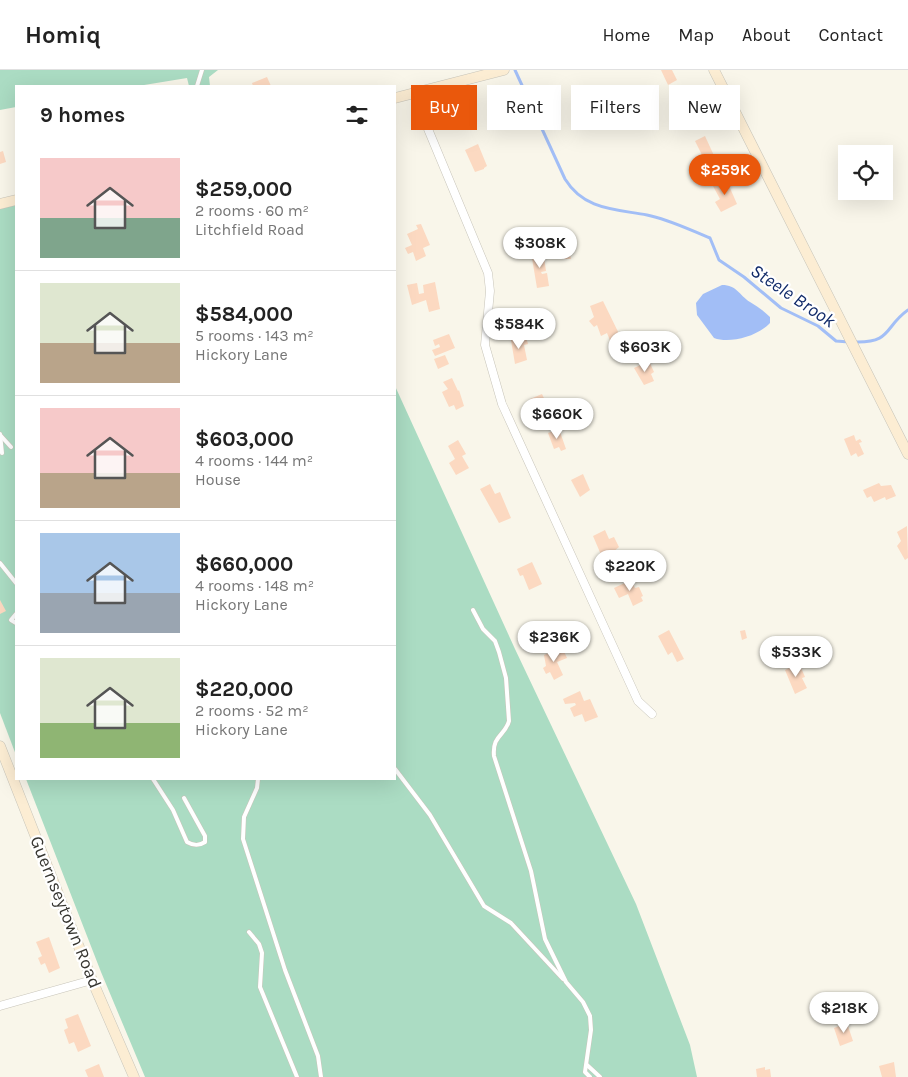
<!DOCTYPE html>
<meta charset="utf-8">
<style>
body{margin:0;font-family:Karla,sans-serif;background:#f6f6f6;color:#222;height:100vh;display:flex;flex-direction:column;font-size:19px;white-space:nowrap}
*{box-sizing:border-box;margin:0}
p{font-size:16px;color:#767676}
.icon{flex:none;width:28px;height:28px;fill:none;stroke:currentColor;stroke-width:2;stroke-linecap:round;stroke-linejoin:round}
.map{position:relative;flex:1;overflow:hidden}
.drawer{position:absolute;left:15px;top:15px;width:381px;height:695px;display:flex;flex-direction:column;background:#fff;border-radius:0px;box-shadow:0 5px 20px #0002}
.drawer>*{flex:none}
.guide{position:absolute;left:411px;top:15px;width:421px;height:45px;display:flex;gap:10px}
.fabs{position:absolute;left:838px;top:75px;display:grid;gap:10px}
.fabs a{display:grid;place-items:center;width:55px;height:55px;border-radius:0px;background:#fff;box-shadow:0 5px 20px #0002;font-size:25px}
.price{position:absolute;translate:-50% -42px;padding:0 11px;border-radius:18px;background:#fff;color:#222;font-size:16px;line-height:32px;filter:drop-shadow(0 1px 2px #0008)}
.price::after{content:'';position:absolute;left:50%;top:30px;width:15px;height:11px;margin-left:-8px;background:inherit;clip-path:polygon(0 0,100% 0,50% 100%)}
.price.active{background:#ea580c;color:#fff}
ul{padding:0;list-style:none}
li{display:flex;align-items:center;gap:15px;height:125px;padding:0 25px}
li+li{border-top:1px solid #e0e0e0}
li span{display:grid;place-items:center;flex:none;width:140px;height:100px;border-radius:0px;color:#555}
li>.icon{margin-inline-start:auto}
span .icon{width:60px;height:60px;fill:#fffc;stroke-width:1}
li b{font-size:21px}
h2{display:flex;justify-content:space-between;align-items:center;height:60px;padding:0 25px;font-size:21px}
.chip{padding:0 18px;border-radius:0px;background:#fff;box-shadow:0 5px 20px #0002;font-size:18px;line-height:45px}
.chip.active{background:#ea580c;color:#fff}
header{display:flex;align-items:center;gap:30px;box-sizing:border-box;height:70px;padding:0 25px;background:#fff;border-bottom:1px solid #e0e0e0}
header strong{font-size:24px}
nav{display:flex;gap:28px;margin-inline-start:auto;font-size:18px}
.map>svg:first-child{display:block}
</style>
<header>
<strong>Homiq</strong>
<nav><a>Home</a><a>Map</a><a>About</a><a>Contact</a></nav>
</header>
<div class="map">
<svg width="908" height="1007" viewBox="0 0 908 1007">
<rect width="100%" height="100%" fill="#f9f6ea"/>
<g fill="#abdcc3">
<path d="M0 0H218L209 7 210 16H189L187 8 138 16H16V37L0 40Z"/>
<path d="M16 134V685L0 643V138Z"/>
<path d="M395 316 515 579 636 834 690 975 697 1007H145L101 902 26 709H395Z"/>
</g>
<path fill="#a2bef6" d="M722 215C737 215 739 225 750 232 757 236 764 241 770 247V253C758 266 730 274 714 268L697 245 696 233 703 224Z"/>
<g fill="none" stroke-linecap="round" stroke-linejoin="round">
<g stroke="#a2bef6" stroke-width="3">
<path d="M515 0 565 109C584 140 615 139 647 145 668 149 690 160 710 168L719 190 744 207 781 238 818 256 836 271 849 272"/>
<path d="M855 272C892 273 884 257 908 240"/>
</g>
</g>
<g fill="#fcd9c1">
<path d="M661 0H672L677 10 668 15Z"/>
<path d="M267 7 271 16H253L252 13Z"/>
<path d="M705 66 716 90 710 95H707L695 71Z"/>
<path d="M478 74 487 96 484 98V99L475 102 465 80Z"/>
<path d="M3 81 6 92 0 94V82Z"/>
<path d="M726 109 737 134 721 142 715 132 720 129 713 116Z"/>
<path d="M421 154 430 175 423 178 426 186 416 191 413 182 408 184 405 178 412 175 407 164 418 159 416 155Z"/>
<path d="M543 180 546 201 541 202 542 204 547 203 549 216 537 218 531 182Z"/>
<path d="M569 181 571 189H564L563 182Z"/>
<path d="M435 212 440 239 429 242 426 230 412 235 407 215 417 213 419 224 424 223 423 215Z"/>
<path d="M603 231 624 274 613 278 607 263 601 266 597 255 594 257 589 251 594 247 590 236Z"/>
<path d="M449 264 455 278 435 286 432 280 440 277 439 274 435 276 433 270Z"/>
<path d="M526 267 528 274 524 275 527 290 515 294 511 270Z"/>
<path d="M445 285 449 294 438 299 434 289Z"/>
<path d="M649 291 654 302 651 304 654 311 644 315 634 298Z"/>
<path d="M452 308 458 321 459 320 464 336 456 340 454 335 449 337 442 322 448 319 443 312Z"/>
<path d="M542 324 549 339 537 344 535 339H529L528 334 532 333 530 329Z"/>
<path d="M559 359 566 379 561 381 559 377 554 379 548 363Z"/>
<path d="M854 365 856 371 860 369 862 372 859 373 864 384 858 387 856 383 851 386 844 369Z"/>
<path d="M458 370 466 384 462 386 469 398 456 405 449 393 455 389 448 376Z"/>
<path d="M583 404 590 420 580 427 571 410Z"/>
<path d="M879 413 881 416 891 415 896 426 886 430 885 427 874 432 871 426 867 428 863 420Z"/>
<path d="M490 414 495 424 500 422 511 448 499 453 480 419Z"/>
<path d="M907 456 908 488 905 490 897 476 901 471 897 462Z"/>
<path d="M605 460 609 469 614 467 619 477 613 482 616 489 605 494 593 466Z"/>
<path d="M532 492 542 514 529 520 523 505 520 506 517 499Z"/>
<path d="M631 510 635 518 639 517 643 526 641 527 643 531 633 536 628 524 619 528 614 518Z"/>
<path d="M0 530 6 541 0 544Z"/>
<path d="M669 560 684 589 677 592 672 582 668 585 658 566Z"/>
<path d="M745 560 747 568 742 570 740 561Z"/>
<path d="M562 577 567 588 557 592 563 605 554 610 550 602 546 604 543 598 546 596 544 585Z"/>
<path d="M799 593 805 607 802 608 807 618 795 624 785 600Z"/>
<path d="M580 621 584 631 590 629 598 647 585 652 582 644 574 647 570 638 576 635 575 633 565 634 563 629Z"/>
<path d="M49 867 60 898 49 903 45 893 41 895 38 888 42 886 36 872Z"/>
<path d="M78 944 91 976 78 982 74 972 69 974 64 960 68 958 65 949Z"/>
<path d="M847 953 853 971 840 976 834 958Z"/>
<path d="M894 992 896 1007H882L879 996Z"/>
<path d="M99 994 104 1007H88L85 1000Z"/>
<path d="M765 997V1000L770 999 771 1007H757L756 999Z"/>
</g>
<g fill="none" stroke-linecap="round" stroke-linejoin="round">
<defs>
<g id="lane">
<path d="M197 16 202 0"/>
<path d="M0 364 2 383"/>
<path d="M1 366 11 377"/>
<path d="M0 493 16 513"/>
<path d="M473 540 483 559 495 571 499 582 506 608 509 651C505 666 492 665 494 686L531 801 545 869 566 912 583 932 590 946 591 960 585 1002 590 1007"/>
<path d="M16 544 11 550 16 553"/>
<path d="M395 699 430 745 484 836 511 853 563 909"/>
<path d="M153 709 173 740 187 772C194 776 199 776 205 772V766L184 728"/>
<path d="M258 709 257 718 244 747 243 769 285 900 318 986 321 1007"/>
<path d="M249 862 259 874 262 883 260 917 297 1007"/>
<path d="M587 995 600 1007"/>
</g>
<g id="street">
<path d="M413 23 488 203 490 221 485 275 502 334 638 631 652 644"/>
<path d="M0 936 92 910"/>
</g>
<g id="secondary">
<path d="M714 0 908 384"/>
<path d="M395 28 504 0"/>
<path d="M0 134 16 130"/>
<path d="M0 676 92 910 134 1007"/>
</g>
</defs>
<use href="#lane" stroke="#c8c5ba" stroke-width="5"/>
<use href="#street" stroke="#c8c5ba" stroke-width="9"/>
<use href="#secondary" stroke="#c8c5ba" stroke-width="11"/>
<use href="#lane" stroke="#fff" stroke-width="4"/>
<use href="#street" stroke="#fff" stroke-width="8"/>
<use href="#secondary" stroke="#fcedd3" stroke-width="10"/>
</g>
<g text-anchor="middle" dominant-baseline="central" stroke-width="4.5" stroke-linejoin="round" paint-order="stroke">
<g font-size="18" fill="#373631" stroke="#fff">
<text transform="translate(66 842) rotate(68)">Guernseytown Road</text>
</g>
<g font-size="19" font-style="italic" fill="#102a69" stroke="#fff">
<text transform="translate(793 226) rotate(34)">Steele Brook</text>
</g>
</g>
</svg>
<div class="fabs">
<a><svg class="icon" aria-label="locate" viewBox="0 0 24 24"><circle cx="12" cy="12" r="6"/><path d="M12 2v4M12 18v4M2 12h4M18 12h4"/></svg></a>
</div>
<b class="price active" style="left:725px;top:126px">$259K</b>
<b class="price" style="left:540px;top:199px">$308K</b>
<b class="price" style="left:519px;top:280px">$584K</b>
<b class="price" style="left:645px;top:303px">$603K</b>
<b class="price" style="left:557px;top:370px">$660K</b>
<b class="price" style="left:630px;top:522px">$220K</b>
<b class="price" style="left:554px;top:593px">$236K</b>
<b class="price" style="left:796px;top:608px">$533K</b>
<b class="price" style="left:844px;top:964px">$218K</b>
<div class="guide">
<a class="chip active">Buy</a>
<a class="chip">Rent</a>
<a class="chip">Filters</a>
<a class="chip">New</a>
</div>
<section class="drawer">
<h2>9 homes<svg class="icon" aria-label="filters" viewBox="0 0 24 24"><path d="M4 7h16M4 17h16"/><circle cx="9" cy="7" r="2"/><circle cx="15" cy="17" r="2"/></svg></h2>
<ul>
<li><span style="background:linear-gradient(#f6c9c9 60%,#7fa58c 0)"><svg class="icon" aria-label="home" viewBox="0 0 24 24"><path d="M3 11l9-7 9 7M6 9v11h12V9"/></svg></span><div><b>$259,000</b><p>2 rooms · 60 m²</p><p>Litchfield Road</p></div></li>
<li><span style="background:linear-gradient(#dfe7d0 60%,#b9a48a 0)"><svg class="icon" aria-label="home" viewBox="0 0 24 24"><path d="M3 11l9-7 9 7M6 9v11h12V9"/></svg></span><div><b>$584,000</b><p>5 rooms · 143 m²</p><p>Hickory Lane</p></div></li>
<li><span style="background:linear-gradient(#f6c9c9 65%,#b9a48a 0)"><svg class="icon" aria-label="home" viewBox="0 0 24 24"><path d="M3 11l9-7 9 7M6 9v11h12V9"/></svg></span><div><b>$603,000</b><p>4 rooms · 144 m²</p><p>House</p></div></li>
<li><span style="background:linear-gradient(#a9c7e8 60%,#9aa5b1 0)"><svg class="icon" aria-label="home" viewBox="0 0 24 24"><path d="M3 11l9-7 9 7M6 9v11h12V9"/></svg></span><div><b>$660,000</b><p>4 rooms · 148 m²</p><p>Hickory Lane</p></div></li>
<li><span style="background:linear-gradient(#dfe7d0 65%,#8fb573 0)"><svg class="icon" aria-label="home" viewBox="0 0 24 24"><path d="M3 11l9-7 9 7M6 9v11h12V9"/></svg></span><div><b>$220,000</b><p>2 rooms · 52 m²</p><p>Hickory Lane</p></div></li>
</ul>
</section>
</div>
